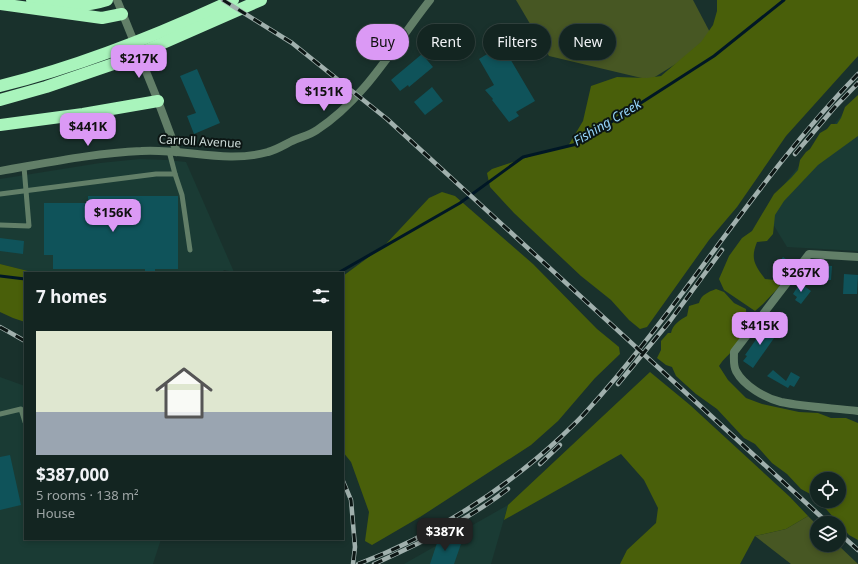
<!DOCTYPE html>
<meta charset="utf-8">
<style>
body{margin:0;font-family:"Noto Sans",sans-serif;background:#1c2d2a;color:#f1f3f6;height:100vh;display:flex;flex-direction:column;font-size:15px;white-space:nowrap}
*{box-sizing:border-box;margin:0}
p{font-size:13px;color:#9da5a5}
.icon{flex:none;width:22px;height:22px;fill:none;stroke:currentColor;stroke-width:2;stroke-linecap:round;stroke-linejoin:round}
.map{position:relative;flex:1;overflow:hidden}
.side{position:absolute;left:24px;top:272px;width:320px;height:268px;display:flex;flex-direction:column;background:#132521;border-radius:0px;box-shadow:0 2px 6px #0003,0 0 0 1px #32423f}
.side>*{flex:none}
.top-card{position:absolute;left:356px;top:24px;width:380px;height:36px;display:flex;gap:8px}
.fabs{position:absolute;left:810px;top:472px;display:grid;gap:8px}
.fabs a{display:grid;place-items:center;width:36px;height:36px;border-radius:50%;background:#132521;box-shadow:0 2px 6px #0003,0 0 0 1px #32423f;font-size:20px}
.price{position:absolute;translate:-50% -34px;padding:0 9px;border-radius:8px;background:#db99f5;color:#111;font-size:13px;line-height:26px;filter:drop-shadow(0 1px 2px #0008)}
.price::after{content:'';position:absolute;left:50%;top:24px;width:12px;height:9px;margin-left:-6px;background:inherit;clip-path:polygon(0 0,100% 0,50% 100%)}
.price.on{background:#222;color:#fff}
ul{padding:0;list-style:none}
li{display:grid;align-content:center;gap:8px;height:212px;padding:0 12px}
li span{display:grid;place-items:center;height:124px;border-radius:0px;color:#555}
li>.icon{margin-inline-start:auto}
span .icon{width:72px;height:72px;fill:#fffc;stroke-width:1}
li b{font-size:17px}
h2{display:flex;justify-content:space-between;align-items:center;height:48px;padding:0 12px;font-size:17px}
.tag{padding:0 14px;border-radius:18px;background:#132521;box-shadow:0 2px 6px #0003,0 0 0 1px #32423f;font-size:14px;line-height:36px}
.tag.on{background:#db99f5;color:#111}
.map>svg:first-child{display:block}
</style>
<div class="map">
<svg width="858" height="564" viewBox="0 0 858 564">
<rect width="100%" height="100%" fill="#19312c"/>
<g fill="#1a3b34">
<path d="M858 99V251L787 247 765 211 786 182 816 145 842 115Z"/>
<path d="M140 159 167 160 186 162 234 272 224 270 221 273H36L0 264V179L100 163Z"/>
<path d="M0 377 25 386V539H161L153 564H0Z"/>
<path d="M508 505 491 564H404Z"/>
</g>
<g fill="#475723">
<path d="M516 0H693L714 40 650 80 549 56Z"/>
<path d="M808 516 817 525V545H838L858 564H791L755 536 786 529Z"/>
</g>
<g fill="#495f0a">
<path d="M717 0H858V56L786 136 737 207 709 240 647 327 640 329 629 320 611 300 581 276 514 213 490 187 487 173 492 169 549 150 568 146 583 121 591 86 617 77 647 78 661 76 701 42 713 25 717 11Z"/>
<path d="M858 95V136L818 165 784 201 775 215 773 234 767 241 757 242C750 259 755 265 765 279L775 280 780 286 763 304 755 311 724 290 719 279 729 256 742 238 752 231 774 194 791 178 798 170 800 160 806 152 810 149 820 133 827 129 831 124H837L841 118 845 107Z"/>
<path d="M442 192 455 196 533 264 597 329 619 347 620 354 595 378 558 421 531 445 420 517 372 545 365 541 369 512 351 462 343 452V276L385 245 429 198Z"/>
<path d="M0 264 36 273H25V322L13 318 0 312Z"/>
<path d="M716 289 724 292 734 303 746 309C747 324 744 338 734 349 729 355 724 358 719 366L728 380 746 398 762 404 799 412 818 413 831 418H846L858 423V540L849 535 819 501H839V479H817V499L814 496 801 489 787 474 772 463 755 444 744 438 717 409 696 394 676 376 672 367 666 365 657 358 661 350V341L668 333H671C673 324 680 320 687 316L689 306 699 303C701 295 708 292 716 289Z"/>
<path d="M650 372 690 405 790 497 808 516 786 529 755 536 740 564H620L627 550 656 523 658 508 644 480 621 454 504 520 508 505Z"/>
</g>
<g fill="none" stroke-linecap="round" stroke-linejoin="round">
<g stroke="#001725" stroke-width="3">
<path d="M338 273 460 203 523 157 577 144 714 56 784 0"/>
<path d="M0 276 25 279"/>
</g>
</g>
<g fill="#0f535a">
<path d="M502 45 535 101 516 112 519 116 509 122 492 100 493 99 485 90 494 85 479 59Z"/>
<path d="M422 54 433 67 409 87 408 85 400 91 391 80Z"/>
<path d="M197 69 220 123 194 134 187 116 196 113 180 76Z"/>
<path d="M432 87 443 101 425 115 414 102Z"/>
<path d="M88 196H178V269H155V273H145V269H53V255H44V203H88Z"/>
<path d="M0 238 24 241 23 254 0 251Z"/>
<path d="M783 257 793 264 786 273 777 266Z"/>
<path d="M824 265 832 266 831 280 814 279 813 268 824 267Z"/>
<path d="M844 274 858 275 857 294H843Z"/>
<path d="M800 283 811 291 801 304 795 300 797 297 793 294Z"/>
<path d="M767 324 779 331 753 368 743 361 747 356 745 355Z"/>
<path d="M773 370 786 381 791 372 800 377 794 387 790 385 788 388 767 376Z"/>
<path d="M10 455 21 505 0 510V457Z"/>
<path d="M439 537 461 544 454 564H430Z"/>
</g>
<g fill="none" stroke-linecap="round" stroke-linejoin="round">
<g stroke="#627f68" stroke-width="5">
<path d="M169 151 175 174"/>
<path d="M0 194 156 174H175L182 195 190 250"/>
<path d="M0 225 29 226 24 167"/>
<path d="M0 414 21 409 25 422"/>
</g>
<path stroke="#627f68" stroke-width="8" d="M858 257 809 254 734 352C734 358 733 365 736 371 744 386 765 398 781 402 805 407 833 408 858 411"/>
<g stroke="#627f68" stroke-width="8">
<path d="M117 0 158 101 177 152"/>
<path d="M0 171C47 163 94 153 141 151 183 148 226 164 268 152 276 150 284 145 292 141 301 137 310 135 317 130 366 98 395 44 430 0"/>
</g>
<g stroke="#a9f4bc" stroke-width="12">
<path d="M32 0C60 4 79 9 107 0"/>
<path d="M0 4 102 18 122 14"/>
<path d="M0 86C80 66 158 35 233 0"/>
<path d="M0 100 46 87 122 61 261 0"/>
<path d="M0 125 83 114 158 101"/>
</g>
<defs>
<g id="rail">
<path d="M223 0 292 43 387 119 828 523"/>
<path d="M795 154 834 108 858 83"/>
<path d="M0 327 25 341"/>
<path d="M618 384 670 321 722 250"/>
<path d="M540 464 560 445"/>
<path d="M343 481 351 500 355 547 353 564"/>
<path d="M839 533 858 550"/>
<path d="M358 564C433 536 504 490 562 436 570 428 578 421 585 413 683 306 756 178 858 74"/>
<path d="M374 564C421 543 468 520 508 489"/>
</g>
</defs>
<use href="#rail" stroke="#a0b0ad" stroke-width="4.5"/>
<use href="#rail" stroke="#0c1614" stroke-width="3" stroke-dasharray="9" stroke-linecap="butt"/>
</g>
<g text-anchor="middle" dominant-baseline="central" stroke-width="4" stroke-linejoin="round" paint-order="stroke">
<g font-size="12" fill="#ccdad7" stroke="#0c1614">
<text transform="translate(200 141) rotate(3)">Carroll Avenue</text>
</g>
<g font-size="13" font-style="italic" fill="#95d4f8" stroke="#0c1614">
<text transform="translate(607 122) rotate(-31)">Fishing Creek</text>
</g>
</g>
</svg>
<div class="fabs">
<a><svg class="icon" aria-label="locate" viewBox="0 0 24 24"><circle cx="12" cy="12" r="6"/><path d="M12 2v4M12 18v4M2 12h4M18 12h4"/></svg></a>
<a><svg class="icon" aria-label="layers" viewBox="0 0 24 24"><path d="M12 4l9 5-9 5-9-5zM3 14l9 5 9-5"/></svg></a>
</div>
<b class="price" style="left:139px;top:79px">$217K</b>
<b class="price" style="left:324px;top:112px">$151K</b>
<b class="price" style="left:88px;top:147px">$441K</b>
<b class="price" style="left:113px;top:233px">$156K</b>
<b class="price" style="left:801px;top:293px">$267K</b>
<b class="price" style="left:760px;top:346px">$415K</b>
<b class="price on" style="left:445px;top:552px">$387K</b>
<div class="top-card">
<a class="tag on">Buy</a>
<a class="tag">Rent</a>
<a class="tag">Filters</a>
<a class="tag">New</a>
</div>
<section class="side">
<h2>7 homes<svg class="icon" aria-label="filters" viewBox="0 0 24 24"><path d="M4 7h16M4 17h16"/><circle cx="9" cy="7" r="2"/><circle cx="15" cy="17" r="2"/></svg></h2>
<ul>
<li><span style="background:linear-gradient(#dfe7d0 65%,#9aa5b1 0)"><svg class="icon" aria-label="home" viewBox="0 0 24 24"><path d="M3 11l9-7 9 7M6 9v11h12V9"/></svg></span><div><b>$387,000</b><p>5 rooms · 138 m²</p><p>House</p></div></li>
</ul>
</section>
</div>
